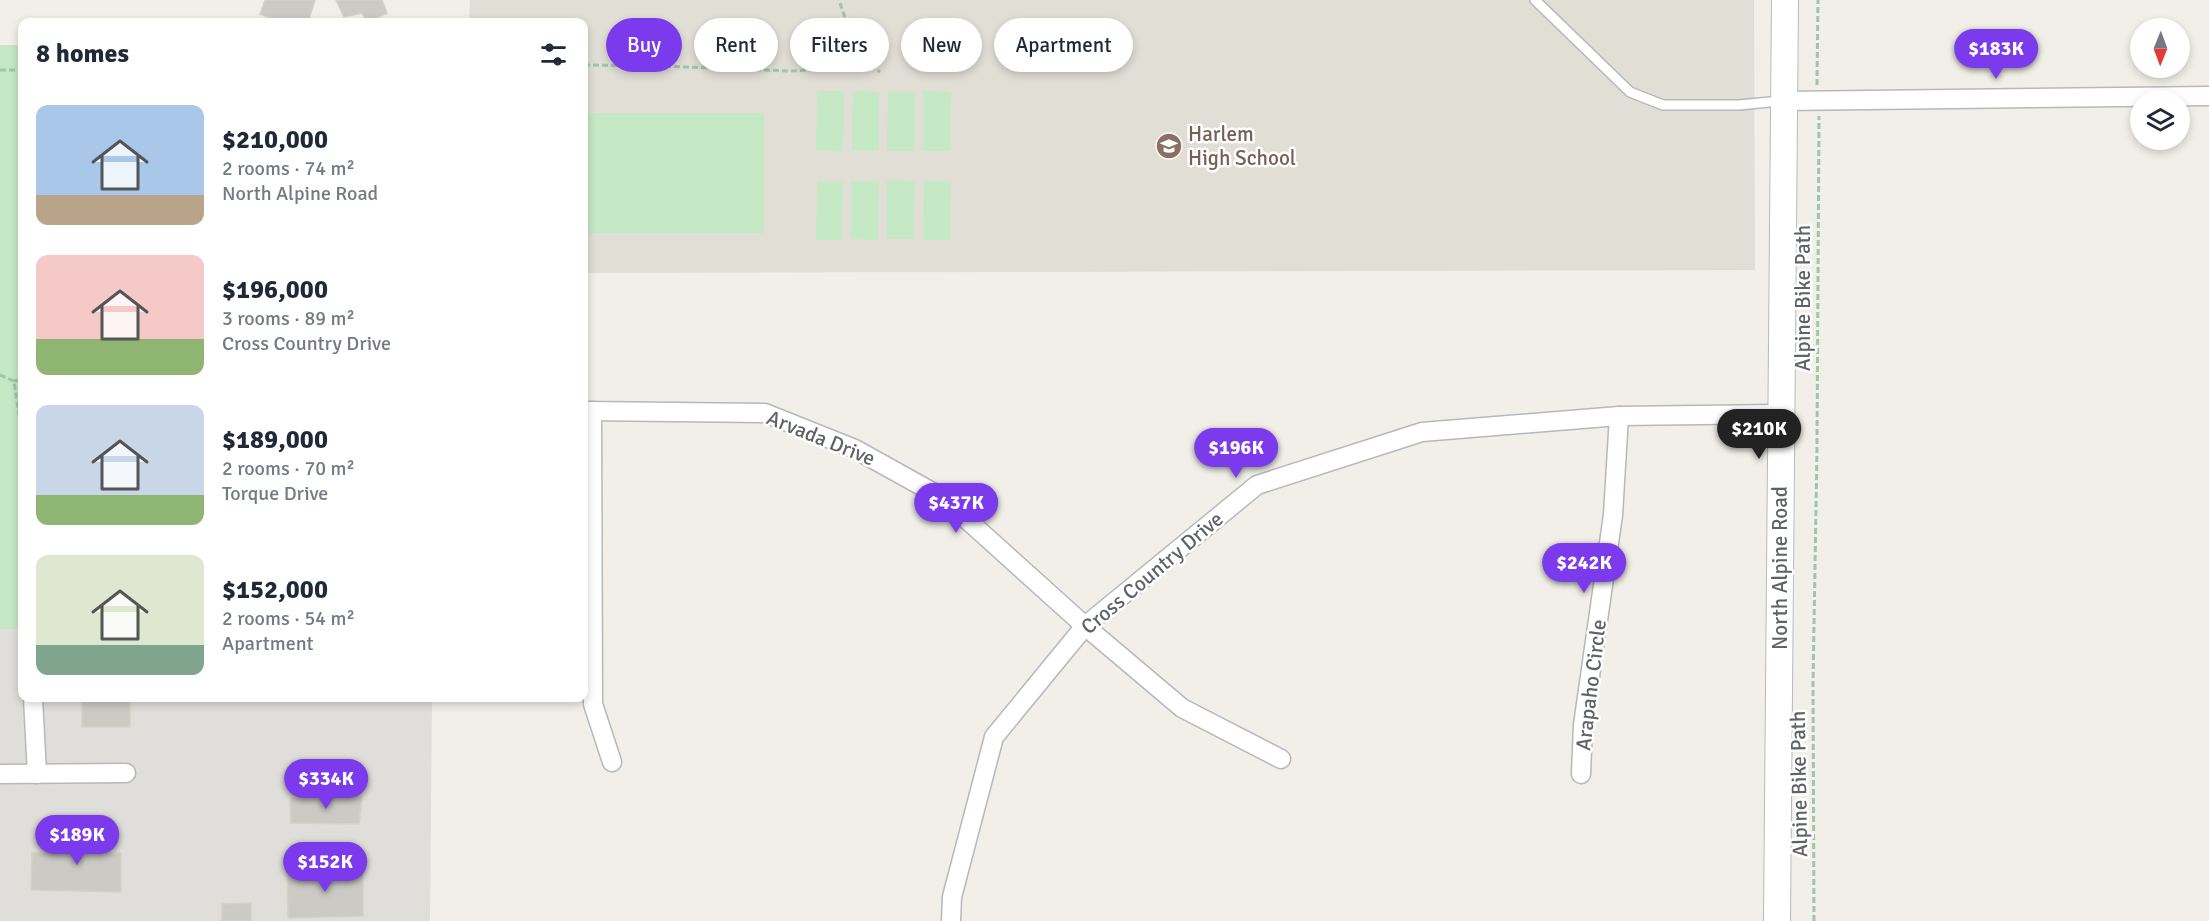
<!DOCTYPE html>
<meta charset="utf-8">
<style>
body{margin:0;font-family:Signika,sans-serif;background:#f2f2f3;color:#1f2937;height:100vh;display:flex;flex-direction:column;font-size:22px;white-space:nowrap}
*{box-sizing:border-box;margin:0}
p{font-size:20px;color:#747a83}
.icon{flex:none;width:33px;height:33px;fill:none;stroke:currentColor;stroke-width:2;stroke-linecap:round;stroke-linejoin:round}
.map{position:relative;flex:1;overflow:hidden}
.side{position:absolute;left:18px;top:18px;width:570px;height:684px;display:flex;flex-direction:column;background:#fff;border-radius:12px;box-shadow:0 3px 9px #0003}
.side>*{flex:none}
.banner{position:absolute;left:606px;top:18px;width:570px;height:54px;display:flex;gap:12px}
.needle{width:39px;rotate:181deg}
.tools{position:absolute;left:2130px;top:18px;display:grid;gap:12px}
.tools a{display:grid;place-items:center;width:60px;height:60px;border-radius:50%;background:#fff;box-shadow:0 3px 9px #0003;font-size:30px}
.price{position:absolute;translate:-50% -51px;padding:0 14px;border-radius:21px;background:#7c3aed;color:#fff;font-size:20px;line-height:39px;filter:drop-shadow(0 2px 3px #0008)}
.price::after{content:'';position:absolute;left:50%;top:36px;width:18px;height:14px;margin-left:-9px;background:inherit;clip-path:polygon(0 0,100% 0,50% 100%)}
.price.current{background:#222;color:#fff}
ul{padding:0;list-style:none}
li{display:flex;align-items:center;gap:18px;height:150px;padding:0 18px}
li span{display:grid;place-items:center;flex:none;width:168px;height:120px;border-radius:12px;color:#555}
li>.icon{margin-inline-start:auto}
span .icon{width:72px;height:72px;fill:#fffc;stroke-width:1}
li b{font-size:26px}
h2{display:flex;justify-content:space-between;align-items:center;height:72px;padding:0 18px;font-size:26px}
.chip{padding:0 21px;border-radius:27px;background:#fff;box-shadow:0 3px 9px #0003;font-size:21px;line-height:54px}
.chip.current{background:#7c3aed;color:#fff}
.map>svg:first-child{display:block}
</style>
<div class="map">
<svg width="2209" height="921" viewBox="0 0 2209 921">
<rect width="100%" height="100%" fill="#f1efe8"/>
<path fill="#e0deda" d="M0 629H22V698H432L430 921H0Z"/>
<path fill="#e1ded6" d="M470 0H1754L1755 270 584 273V22H469Z"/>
<g fill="#c5e8c5">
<rect x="0" y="45" width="22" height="584"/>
<path d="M817 91H844L843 151 816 150Z"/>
<path d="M853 91 879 92V151L852 150Z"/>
<path d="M923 91 951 92 950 151H923Z"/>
<path d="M888 92H915V151H887Z"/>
<rect x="584" y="113" width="180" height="120"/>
<path d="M887 180 915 181 914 239H887Z"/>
<path d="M817 181 843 182 842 240H816Z"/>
<path d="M851 181H879L878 240 851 239Z"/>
<path d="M924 181H951L950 240H923Z"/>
</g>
<g fill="#cccac5" stroke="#d6d1c6" stroke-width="1.5">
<path d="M265 0H315L308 22H280L260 14Z"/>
<path d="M336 0H382L387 13 367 22 362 13 344 17Z"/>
<rect x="82" y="698" width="48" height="29"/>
<path d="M362 797 359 824 291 823 290 798Z"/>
<path d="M46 836 109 837 108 853H121V892L31 890 32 853H46Z"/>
<path d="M287 868 363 869V916L288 918Z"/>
<path d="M251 903V921H222V904Z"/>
</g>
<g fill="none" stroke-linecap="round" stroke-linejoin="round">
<defs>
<path id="service" d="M1535 0 1630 92 1663 105H1739L1781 101"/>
<g id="minor">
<path d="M1784 101 2209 96"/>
<path d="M584 411 765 413 855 449 943 498 1085 626 1182 708 1281 759"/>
<path d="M592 411 593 704 612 762"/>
<path d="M33 698 37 774"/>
<path d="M0 774 126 773"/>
<path d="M1581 774 1583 725 1613 515 1619 416"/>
<path d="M951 921 952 897 994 737 1085 626 1257 485 1422 432 1619 416 1781 414"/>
</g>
<path id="secondary" d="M1777 921 1785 0"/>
</defs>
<use href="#service" stroke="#b5b8bc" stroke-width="12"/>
<use href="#minor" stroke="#b5b8bc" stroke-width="21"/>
<use href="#secondary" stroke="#b6babf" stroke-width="28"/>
<g stroke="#9cc7a9" stroke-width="3" stroke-dasharray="6 3" stroke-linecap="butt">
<path d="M857 53 880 72"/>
<path d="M584 65 660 66 790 71 827 69 857 53 839 0"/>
<path d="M0 70H22"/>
<path d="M1817 85 1818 0"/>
<path d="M0 375 14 381 22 436"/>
<path d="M14 381 22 380"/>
<path d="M1814 921 1813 685 1817 448 1819 116"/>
</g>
<use href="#service" stroke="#fff" stroke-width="9"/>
<use href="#minor" stroke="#fff" stroke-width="18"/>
<use href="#secondary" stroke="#fff" stroke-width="26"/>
</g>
<defs>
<symbol id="school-disc" viewBox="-11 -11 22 22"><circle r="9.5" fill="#8d6e63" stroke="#fff"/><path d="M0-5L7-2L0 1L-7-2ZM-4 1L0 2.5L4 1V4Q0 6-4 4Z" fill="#fff"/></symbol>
</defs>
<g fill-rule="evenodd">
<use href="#school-disc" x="1154" y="131" width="30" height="30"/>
</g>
<g text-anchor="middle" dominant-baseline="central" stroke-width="5" stroke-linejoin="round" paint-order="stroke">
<g font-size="21" fill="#785e54" stroke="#fff" text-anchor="start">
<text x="1188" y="134">Harlem<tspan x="1188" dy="24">High School</tspan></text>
</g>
<g font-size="21" fill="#5f6368" stroke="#fff">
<text transform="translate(1803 298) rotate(-90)">Alpine Bike Path</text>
<text transform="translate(821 438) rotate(22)">Arvada Drive</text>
<text transform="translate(1780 568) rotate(-90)">North Alpine Road</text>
<text transform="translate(1152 573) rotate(-40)">Cross Country Drive</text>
<text transform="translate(1591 685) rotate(-83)">Arapaho Circle</text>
<text transform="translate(1799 784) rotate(-91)">Alpine Bike Path</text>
</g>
</g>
</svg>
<div class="tools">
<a><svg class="needle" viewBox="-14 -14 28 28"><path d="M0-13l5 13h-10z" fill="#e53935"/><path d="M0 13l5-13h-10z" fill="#747a83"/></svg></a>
<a><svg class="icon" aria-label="layers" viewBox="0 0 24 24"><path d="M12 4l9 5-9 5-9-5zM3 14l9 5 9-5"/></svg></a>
</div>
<b class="price" style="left:1996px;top:80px">$183K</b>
<b class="price current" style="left:1759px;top:460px">$210K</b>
<b class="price" style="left:1236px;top:479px">$196K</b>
<b class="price" style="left:956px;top:534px">$437K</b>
<b class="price" style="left:1584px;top:594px">$242K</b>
<b class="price" style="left:326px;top:810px">$334K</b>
<b class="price" style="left:77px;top:866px">$189K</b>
<b class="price" style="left:325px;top:893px">$152K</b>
<div class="banner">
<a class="chip current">Buy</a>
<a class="chip">Rent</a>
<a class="chip">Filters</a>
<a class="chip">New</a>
<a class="chip">Apartment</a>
</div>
<section class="side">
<h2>8 homes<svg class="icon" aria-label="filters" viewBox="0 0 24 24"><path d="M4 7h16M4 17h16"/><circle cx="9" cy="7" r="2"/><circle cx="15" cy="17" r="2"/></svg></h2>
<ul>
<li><span style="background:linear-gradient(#a9c7e8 75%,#b9a48a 0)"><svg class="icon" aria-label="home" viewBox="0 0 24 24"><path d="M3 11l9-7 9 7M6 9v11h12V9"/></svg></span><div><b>$210,000</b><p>2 rooms · 74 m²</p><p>North Alpine Road</p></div></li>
<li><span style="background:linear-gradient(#f6c9c9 70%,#8fb573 0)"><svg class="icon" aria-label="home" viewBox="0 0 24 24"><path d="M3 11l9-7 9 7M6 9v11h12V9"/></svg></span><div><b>$196,000</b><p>3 rooms · 89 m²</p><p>Cross Country Drive</p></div></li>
<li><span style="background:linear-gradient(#c9d6e8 75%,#8fb573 0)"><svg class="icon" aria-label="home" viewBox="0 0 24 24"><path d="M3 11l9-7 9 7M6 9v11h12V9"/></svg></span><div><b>$189,000</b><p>2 rooms · 70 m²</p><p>Torque Drive</p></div></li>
<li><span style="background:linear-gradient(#dfe7d0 75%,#7fa58c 0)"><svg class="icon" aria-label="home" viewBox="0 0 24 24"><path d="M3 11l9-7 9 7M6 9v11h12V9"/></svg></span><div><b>$152,000</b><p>2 rooms · 54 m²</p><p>Apartment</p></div></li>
</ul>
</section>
</div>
